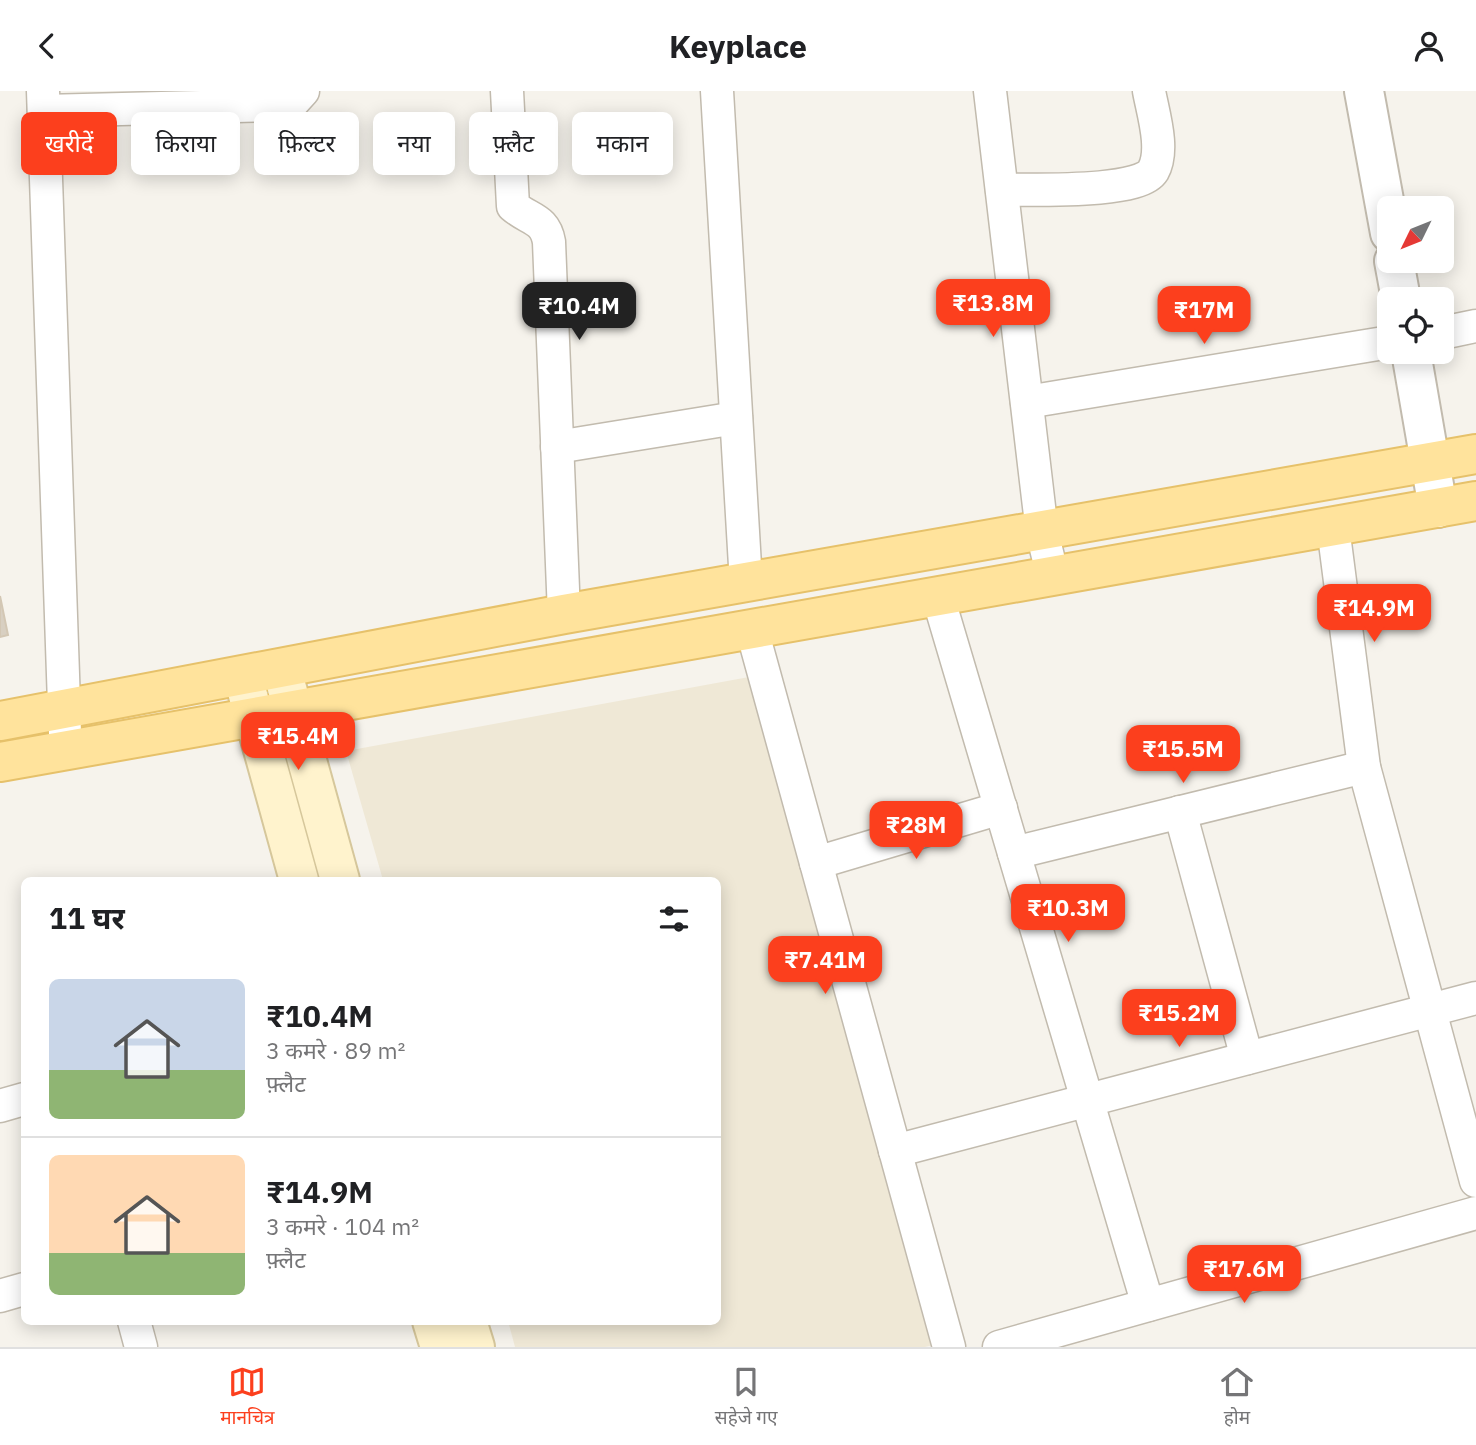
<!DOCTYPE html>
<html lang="hi">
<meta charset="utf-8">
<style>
body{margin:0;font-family:"IBM Plex Sans","Noto Sans Devanagari",sans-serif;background:#f2f2f2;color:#202124;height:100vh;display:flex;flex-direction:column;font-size:26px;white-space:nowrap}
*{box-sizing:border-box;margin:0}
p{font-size:23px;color:#757577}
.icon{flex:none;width:38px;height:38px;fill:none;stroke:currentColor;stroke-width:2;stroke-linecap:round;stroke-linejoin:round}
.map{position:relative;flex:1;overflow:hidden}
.sheet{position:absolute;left:21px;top:786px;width:700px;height:448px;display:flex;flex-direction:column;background:#fff;border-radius:10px;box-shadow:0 4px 18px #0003}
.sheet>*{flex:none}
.banner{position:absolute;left:21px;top:21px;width:700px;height:63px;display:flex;gap:14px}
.needle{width:46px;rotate:227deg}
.controls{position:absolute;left:1377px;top:105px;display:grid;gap:14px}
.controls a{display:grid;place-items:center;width:77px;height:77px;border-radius:10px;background:#fff;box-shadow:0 4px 18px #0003;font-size:35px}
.price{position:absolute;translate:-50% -60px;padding:0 16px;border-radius:14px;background:#fc3f1d;color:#fff;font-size:23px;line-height:46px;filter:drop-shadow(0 2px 4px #0008)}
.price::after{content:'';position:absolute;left:50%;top:42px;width:21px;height:16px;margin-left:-10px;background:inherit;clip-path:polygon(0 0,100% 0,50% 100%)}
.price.selected{background:#222;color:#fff}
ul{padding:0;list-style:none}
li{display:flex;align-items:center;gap:21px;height:175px;padding:0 28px}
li+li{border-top:2px solid #e0e0e0}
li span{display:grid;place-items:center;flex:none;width:196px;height:140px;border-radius:10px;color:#555}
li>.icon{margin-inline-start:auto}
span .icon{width:84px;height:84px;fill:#fffc;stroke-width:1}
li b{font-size:30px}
h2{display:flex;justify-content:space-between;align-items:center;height:84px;padding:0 28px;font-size:30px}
.pill{padding:0 24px;border-radius:10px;background:#fff;box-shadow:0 4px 18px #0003;font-size:24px;line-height:63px}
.pill.selected{background:#fc3f1d;color:#fff}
header{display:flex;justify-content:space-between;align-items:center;height:91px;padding:0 28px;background:#fff;font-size:32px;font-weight:700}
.tabs{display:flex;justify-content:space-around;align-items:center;height:98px;border-top:2px solid #e0e0e0;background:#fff;font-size:19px;color:#757577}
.tabs a{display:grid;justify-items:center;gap:4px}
.tabs .selected{color:#fc3f1d}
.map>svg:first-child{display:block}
</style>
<header><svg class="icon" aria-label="back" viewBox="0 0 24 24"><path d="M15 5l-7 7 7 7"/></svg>Keyplace<svg class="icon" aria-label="person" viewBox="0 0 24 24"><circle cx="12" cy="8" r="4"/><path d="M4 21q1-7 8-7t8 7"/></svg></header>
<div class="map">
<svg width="1476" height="1256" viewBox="0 0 1476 1256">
<rect width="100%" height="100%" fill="#f6f3ec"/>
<path fill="#efe8d6" d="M749 586 937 1253 925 1256H515L508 1230H718V789H383L346 660Z"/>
<path fill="#d8cfc1" stroke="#d3c7b4" stroke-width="2" d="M0 505 8 544 0 546Z"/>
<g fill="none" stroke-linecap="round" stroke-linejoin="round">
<defs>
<g id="minor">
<path d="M43 0 65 642"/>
<path d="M507 0 513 115C529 129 545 127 549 151L564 523"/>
<path d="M717 0 746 492"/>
<path d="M990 0 1042 441 1053 486"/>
<path d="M44 20 279 14 293 11 303 0"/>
<path d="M1002 99C1030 98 1139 103 1153 80 1165 59 1153 22 1149 0"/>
<path d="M1442 242 1476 235"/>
<path d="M1027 311 1390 251"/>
<path d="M557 356 736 327"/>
<path d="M1333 436 1364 676 1476 1090"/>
<path d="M938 506 1148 1214"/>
<path d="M752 539 949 1256"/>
<path d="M1180 721 1247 967"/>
<path d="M1014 762 1364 676"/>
<path d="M816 772 1001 717"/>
<path d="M0 1015 24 1008"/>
<path d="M895 1060 1476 907"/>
<path d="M0 1205 24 1198"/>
<path d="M134 1230 141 1256"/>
<path d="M999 1256 1476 1122"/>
</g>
<g id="tertiary">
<path d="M1364 0 1390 142"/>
<path d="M1394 170 1401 208"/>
<path d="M1411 261 1438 417"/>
</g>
<g id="secondary">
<path d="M282 579 340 789"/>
<path d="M243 586 299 789"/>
<path d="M432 1230 440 1256"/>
<path d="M467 1230 475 1256"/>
</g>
<g id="primary">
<path d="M0 630 564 523 1476 363"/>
<path d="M0 671 1476 410"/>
</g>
</defs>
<use href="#minor" stroke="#c2bbae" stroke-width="35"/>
<use href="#tertiary" stroke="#c2bbae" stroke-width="42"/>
<use href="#secondary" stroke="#d6c79b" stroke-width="42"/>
<use href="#primary" stroke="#e6c16a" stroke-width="42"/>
<use href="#minor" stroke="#fff" stroke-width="32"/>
<use href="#tertiary" stroke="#fff" stroke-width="38"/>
<use href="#secondary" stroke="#fff3cd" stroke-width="38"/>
<use href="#primary" stroke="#ffe39c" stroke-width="38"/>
</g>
</svg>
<div class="controls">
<a><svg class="needle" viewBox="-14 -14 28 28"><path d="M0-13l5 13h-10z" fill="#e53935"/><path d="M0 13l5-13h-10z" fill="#757577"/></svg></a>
<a><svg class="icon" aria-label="locate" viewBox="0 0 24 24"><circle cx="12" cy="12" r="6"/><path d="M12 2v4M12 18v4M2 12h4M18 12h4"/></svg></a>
</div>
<b class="price" style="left:993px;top:248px">₹13.8M</b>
<b class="price selected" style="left:579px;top:251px">₹10.4M</b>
<b class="price" style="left:1204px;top:255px">₹17M</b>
<b class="price" style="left:1374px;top:553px">₹14.9M</b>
<b class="price" style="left:298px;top:681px">₹15.4M</b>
<b class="price" style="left:1183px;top:694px">₹15.5M</b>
<b class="price" style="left:916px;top:770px">₹28M</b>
<b class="price" style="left:1068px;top:853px">₹10.3M</b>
<b class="price" style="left:825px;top:905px">₹7.41M</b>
<b class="price" style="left:1179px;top:958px">₹15.2M</b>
<b class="price" style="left:1244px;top:1214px">₹17.6M</b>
<div class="banner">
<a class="pill selected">खरीदें</a>
<a class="pill">किराया</a>
<a class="pill">फ़िल्टर</a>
<a class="pill">नया</a>
<a class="pill">फ़्लैट</a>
<a class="pill">मकान</a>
</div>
<section class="sheet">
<h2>11 घर<svg class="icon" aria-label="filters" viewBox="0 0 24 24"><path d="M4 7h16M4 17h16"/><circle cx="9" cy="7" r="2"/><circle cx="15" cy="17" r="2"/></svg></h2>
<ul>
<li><span style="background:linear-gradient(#c9d6e8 65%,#8fb573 0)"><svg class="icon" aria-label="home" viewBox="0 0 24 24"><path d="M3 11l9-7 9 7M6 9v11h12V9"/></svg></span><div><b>₹10.4M</b><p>3 कमरे · 89 m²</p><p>फ़्लैट</p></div></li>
<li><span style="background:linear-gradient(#ffd9b3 70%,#8fb573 0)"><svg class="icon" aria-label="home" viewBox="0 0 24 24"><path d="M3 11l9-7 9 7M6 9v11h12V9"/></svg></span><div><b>₹14.9M</b><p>3 कमरे · 104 m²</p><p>फ़्लैट</p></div></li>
</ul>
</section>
</div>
<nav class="tabs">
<a class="selected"><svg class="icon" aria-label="map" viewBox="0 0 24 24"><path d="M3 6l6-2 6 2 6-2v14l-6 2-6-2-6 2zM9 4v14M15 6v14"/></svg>मानचित्र</a>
<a><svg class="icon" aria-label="saved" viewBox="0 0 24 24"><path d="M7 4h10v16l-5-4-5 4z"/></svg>सहेजे गए</a>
<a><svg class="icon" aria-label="home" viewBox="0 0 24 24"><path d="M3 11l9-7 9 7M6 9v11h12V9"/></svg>होम</a>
</nav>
